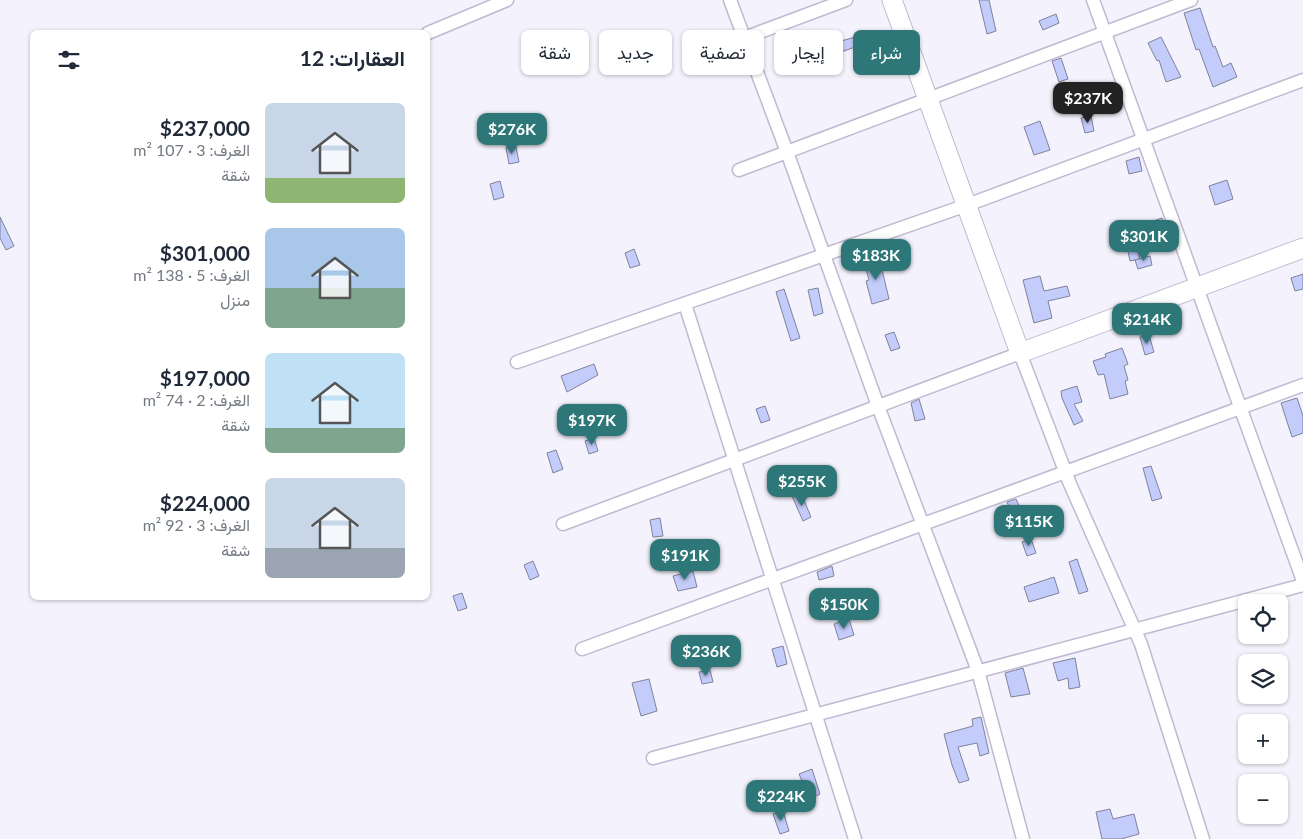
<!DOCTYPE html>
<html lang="ar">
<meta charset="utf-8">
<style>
body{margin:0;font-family:Lato,Vazirmatn,sans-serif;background:#f2f2f3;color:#1f2937;direction:rtl;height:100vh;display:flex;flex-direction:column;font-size:19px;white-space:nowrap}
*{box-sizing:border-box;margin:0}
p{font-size:16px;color:#747a83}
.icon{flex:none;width:28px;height:28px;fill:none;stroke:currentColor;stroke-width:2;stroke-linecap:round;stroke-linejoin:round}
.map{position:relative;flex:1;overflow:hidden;direction:ltr}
.side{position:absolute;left:30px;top:30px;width:400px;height:570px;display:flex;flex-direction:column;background:#fff;border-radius:8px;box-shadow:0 1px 4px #0004;direction:rtl}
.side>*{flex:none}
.guide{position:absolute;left:445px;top:30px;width:475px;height:45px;direction:rtl;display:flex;gap:10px}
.fabs{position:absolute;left:1238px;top:594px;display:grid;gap:10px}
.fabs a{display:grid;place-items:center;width:50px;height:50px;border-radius:8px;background:#fff;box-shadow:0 1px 4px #0004;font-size:25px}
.price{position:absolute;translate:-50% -42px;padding:0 11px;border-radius:10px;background:#2d7778;color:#fff;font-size:16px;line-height:32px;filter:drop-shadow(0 1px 2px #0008)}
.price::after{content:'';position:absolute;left:50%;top:30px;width:15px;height:11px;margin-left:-8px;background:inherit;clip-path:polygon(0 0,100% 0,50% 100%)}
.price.active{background:#222;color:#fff}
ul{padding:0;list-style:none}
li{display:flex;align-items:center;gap:15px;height:125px;padding:0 25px}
li span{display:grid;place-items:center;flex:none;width:140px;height:100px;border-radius:8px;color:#555}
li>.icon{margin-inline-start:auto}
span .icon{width:60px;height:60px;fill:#fffc;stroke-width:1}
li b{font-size:21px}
h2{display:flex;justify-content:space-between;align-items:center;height:60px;padding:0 25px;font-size:21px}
.pill{padding:0 18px;border-radius:8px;background:#fff;box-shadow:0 1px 4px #0004;font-size:18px;line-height:45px}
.pill.active{background:#2d7778;color:#fff}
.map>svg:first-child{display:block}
</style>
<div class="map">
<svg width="1303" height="839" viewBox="0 0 1303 839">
<rect width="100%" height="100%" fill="#f4f2fc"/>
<g fill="#c3ccfa" stroke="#7f839a">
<path d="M979 0H989L996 31 987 34Z"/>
<path d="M1200 8 1213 47 1215 46 1223 67 1231 63 1237 77 1213 87 1199 49 1196 50 1184 13Z"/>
<path d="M1056 14 1059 23 1043 30 1039 21Z"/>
<path d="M855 37 858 46 841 52 838 42Z"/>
<path d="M1161 37 1181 77 1166 82 1159 60 1157 61 1148 43Z"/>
<path d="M1061 58 1068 79 1059 82 1052 61Z"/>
<path d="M1091 116 1094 131 1085 133 1081 118Z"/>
<path d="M1040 121 1050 150 1034 155 1024 127Z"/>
<path d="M516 147 519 162 509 164 506 148Z"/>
<path d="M1139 157 1142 171 1129 174 1126 161Z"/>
<path d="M1227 180 1233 199 1215 205 1209 186Z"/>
<path d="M500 181 504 197 494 200 490 184Z"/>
<path d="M0 217 14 246 6 250 0 238Z"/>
<path d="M1162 218 1169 237 1160 241 1153 221Z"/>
<path d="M1135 240 1140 259 1130 261 1126 242Z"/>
<path d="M634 249 640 265 630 268 625 253Z"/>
<path d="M1150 256 1152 265 1138 269 1135 260Z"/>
<path d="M879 257 889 299 872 304 866 281 869 280 864 262Z"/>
<path d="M1303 274V289L1295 291 1291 278Z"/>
<path d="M1040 276 1044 291 1067 286 1070 296 1048 301 1052 318 1034 323 1023 280Z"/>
<path d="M818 288 823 313 814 316 808 290Z"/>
<path d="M784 289 800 338 791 341 776 292Z"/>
<path d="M894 332 900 348 891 351 885 335Z"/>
<path d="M1149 335 1154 352 1145 355 1140 337Z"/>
<path d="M1122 348 1128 364 1124 366 1128 380 1125 381 1128 394 1110 399 1104 374 1098 375 1093 361 1106 357 1105 354Z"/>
<path d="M594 364 598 375 567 392 561 376Z"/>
<path d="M1077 386 1082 402 1074 404 1083 421 1074 425 1062 398 1061 391Z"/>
<path d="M1297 398 1303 416V433L1292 437 1281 403Z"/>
<path d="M919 399 925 419 915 421 911 403Z"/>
<path d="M765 406 770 420 761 423 756 409Z"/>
<path d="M594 438 598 451 589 454 585 441Z"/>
<path d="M556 450 563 469 553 473 547 453Z"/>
<path d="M1151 466 1162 498 1152 501 1143 468Z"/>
<path d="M801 493 811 517 803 521 792 496Z"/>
<path d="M1016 499 1024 517 1029 514 1036 528 1021 534 1007 502Z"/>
<path d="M660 518 663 536 653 537 650 520Z"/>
<path d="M1031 539 1036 553 1027 556 1022 542Z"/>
<path d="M1077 559 1088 591 1079 594 1069 562Z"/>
<path d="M533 561 539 576 530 580 524 565Z"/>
<path d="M832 566 834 576 819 580 817 572Z"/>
<path d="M693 571 697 587 678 591 673 576Z"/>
<path d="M1054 577 1059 593 1029 602 1024 587Z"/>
<path d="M462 593 467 608 458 611 453 596Z"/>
<path d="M849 619 854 635 839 640 834 624Z"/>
<path d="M783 646 787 664 777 667 772 649Z"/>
<path d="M1075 658 1080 687 1069 689 1068 678 1058 681 1053 663Z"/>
<path d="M1023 668 1030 694 1011 697 1005 673Z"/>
<path d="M710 670 713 682 702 684 699 672Z"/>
<path d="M649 679 657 711 641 716 632 683Z"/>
<path d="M981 717 989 753 980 756 977 743 958 747 969 780 959 783 952 765 944 734 973 726 972 719Z"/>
<path d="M812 769 820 794 810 799 799 774Z"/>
<path d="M1110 809 1113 819 1134 814 1139 834 1121 839H1102L1096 812Z"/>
<path d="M783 811 789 831 780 834 773 814Z"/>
</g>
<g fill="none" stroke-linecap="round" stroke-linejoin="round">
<defs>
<g id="street">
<path d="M730 0 787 152 878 406 978 671 1023 839"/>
<path d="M1093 0 1303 581"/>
<path d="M428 33 507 0"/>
<path d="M744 38 846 0"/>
<path d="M739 170 1191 0"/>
<path d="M685 304 855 839"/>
<path d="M517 362 967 205 1303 80"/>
<path d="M563 524 1020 353 1070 484 1141 644 1203 839"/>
<path d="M582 649 1303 385"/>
<path d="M653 758 1303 585"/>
</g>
<path id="secondary" d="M892 0 1020 353 1303 248"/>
</defs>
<use href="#street" stroke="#bfb9d1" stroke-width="15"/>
<use href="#secondary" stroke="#bfb9d1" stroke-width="21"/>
<use href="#street" stroke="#fff" stroke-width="12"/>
<use href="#secondary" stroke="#fff" stroke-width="19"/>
</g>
</svg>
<div class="fabs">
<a><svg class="icon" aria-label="locate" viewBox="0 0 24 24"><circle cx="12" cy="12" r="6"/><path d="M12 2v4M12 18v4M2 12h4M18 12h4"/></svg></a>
<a><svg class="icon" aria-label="layers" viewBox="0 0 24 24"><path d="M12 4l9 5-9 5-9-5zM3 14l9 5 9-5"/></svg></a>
<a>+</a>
<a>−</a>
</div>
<b class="price active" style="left:1088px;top:124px">$237K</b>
<b class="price" style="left:512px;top:155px">$276K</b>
<b class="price" style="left:1144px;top:262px">$301K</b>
<b class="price" style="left:876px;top:281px">$183K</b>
<b class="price" style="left:1147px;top:345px">$214K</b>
<b class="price" style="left:592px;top:446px">$197K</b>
<b class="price" style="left:802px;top:507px">$255K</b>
<b class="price" style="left:1029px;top:547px">$115K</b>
<b class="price" style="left:685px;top:581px">$191K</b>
<b class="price" style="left:844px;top:630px">$150K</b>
<b class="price" style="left:706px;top:677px">$236K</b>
<b class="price" style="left:781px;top:822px">$224K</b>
<div class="guide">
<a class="pill active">شراء</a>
<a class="pill">إيجار</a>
<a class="pill">تصفية</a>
<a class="pill">جديد</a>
<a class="pill">شقة</a>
</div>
<section class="side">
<h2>العقارات: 12<svg class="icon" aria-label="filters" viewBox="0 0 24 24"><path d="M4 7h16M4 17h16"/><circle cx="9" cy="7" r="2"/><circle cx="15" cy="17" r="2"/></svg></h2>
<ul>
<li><span style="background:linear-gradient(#c9d6e8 75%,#8fb573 0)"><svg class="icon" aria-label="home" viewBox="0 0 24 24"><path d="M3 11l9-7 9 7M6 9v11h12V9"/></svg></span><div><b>$237,000</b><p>الغرف: 3 · 107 m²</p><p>شقة</p></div></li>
<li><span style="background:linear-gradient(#a9c7e8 60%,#7fa58c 0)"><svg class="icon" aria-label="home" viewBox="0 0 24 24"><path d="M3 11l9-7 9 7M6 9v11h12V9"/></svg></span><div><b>$301,000</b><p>الغرف: 5 · 138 m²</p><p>منزل</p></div></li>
<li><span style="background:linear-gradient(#bfe0f5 75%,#7fa58c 0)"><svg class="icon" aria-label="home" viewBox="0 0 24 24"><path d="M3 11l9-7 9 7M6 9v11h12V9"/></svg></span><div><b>$197,000</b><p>الغرف: 2 · 74 m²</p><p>شقة</p></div></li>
<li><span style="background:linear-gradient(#c9d6e8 70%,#9aa5b1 0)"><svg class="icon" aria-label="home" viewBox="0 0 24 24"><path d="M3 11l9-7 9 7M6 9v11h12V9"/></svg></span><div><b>$224,000</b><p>الغرف: 3 · 92 m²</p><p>شقة</p></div></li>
</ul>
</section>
</div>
